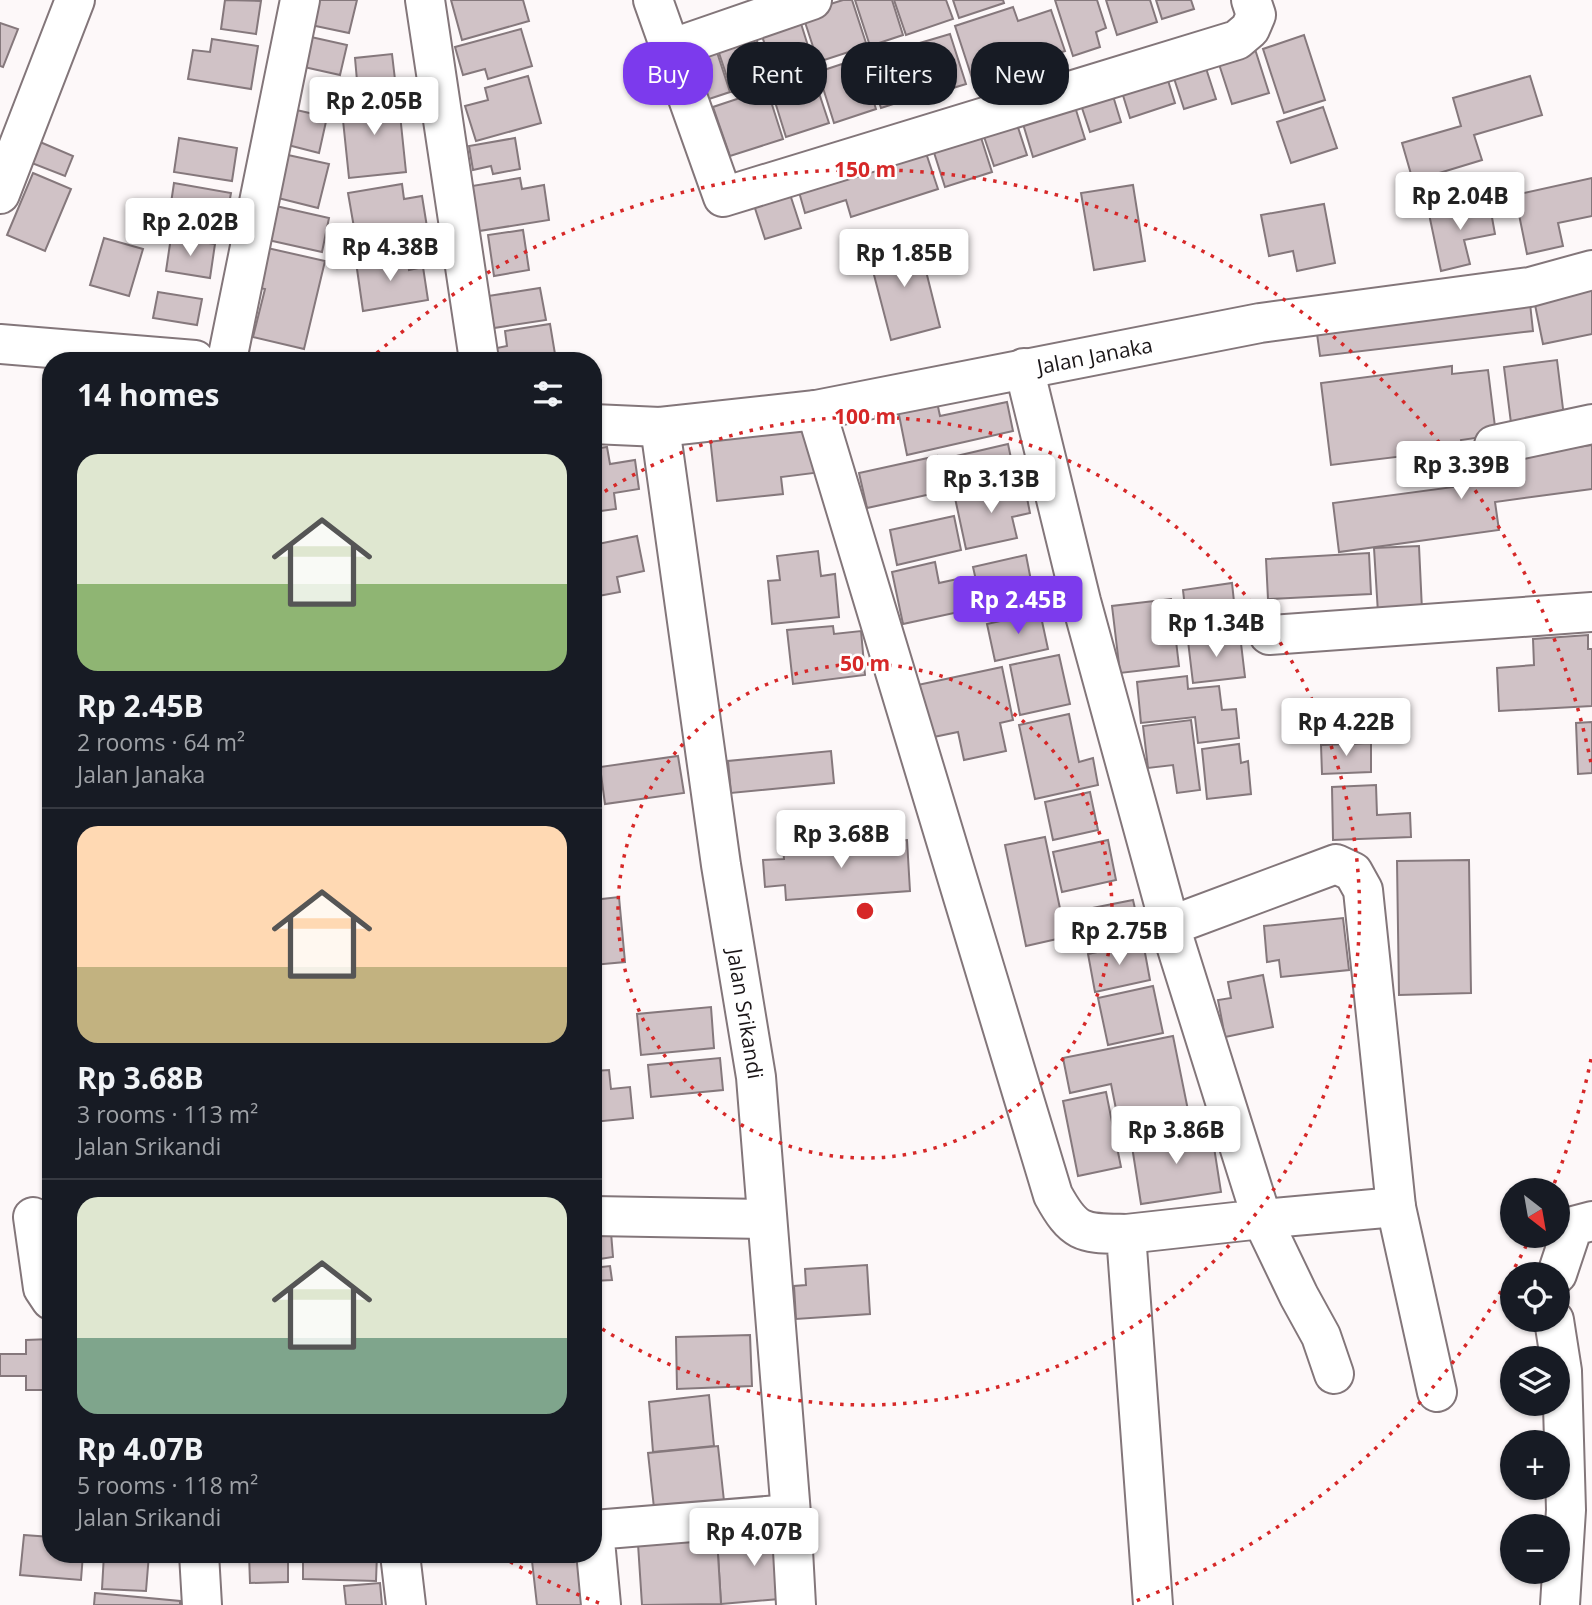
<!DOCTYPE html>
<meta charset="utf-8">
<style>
body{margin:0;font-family:"Open Sans",sans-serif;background:#242831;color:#f1f3f6;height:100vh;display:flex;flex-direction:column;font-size:26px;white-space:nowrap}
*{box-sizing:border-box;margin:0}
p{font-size:23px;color:#9ea1a6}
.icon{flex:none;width:38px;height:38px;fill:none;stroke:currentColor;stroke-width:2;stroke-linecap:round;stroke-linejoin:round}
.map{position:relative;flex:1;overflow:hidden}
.side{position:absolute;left:42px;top:352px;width:560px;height:1211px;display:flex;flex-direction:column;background:#171b24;border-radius:28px;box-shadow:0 2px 5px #0004}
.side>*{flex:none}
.guide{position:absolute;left:623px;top:42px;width:665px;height:63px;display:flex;gap:14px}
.needle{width:46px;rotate:149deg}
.buttons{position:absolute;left:1500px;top:1178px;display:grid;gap:14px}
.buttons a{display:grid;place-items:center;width:70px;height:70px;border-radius:50%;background:#171b24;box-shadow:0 2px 5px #0004;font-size:35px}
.price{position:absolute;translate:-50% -60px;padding:0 16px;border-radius:7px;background:#fff;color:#222;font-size:23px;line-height:46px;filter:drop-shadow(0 2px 4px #0008)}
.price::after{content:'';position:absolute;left:50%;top:42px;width:21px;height:16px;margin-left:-10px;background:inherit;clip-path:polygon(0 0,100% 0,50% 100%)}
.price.on{background:#7c3aed;color:#fff}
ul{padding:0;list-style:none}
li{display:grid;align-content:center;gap:14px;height:371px;padding:0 35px}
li+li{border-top:2px solid #363941}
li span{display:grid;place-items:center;height:217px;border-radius:21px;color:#555}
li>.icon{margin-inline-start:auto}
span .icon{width:126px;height:126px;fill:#fffc;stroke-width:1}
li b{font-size:30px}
h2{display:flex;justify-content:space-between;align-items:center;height:84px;padding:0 35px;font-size:30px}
.tag{padding:0 24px;border-radius:28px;background:#171b24;box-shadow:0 2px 5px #0004;font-size:24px;line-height:63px}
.tag.on{background:#7c3aed;color:#fff}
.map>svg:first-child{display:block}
</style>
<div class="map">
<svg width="1592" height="1605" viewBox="0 0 1592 1605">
<rect width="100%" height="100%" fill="#fdf8f9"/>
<g fill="#d0c2c6" stroke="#85787c" stroke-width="2">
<path d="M225 0 261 1 256 34 221 29Z"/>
<path d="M312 0H357L349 33 306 24Z"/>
<path d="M451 0H523L529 21 462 40Z"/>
<path d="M843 0H852L867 46 818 62 802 13Z"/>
<path d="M855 0H892L903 35 870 46Z"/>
<path d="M894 0H946L953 19 906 35Z"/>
<path d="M953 0H1003L1004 3 959 18Z"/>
<path d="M1055 0H1097L1106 28 1096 32 1100 47 1073 56Z"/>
<path d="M1106 0H1150L1157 22 1117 35Z"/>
<path d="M1156 0H1191L1194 9 1162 19Z"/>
<path d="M1013 7 1018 21 1051 10 1065 51 973 81 955 26Z"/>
<path d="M798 14 814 65 776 78 759 27Z"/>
<path d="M0 23 18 29 3 67 0 66Z"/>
<path d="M521 29 532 66 488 79 485 69 463 75 455 47Z"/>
<path d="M753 29 770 80 732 92 715 41Z"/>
<path d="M950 34 966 84 930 95 913 45Z"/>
<path d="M302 35 347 45 340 75 295 65Z"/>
<path d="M1304 35 1325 100 1284 113 1263 49Z"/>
<path d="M212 39 258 46 251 89 188 79 193 50 210 52Z"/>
<path d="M713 40 730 92 700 102 683 50Z"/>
<path d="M905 46 921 95 881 108 865 59Z"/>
<path d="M1254 46 1269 93 1232 104 1217 58Z"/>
<path d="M392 54 396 88 358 92 355 58Z"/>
<path d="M1202 56 1216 99 1184 109 1170 66Z"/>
<path d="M860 58 876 109 834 123 818 72Z"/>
<path d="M1166 74 1175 103 1130 118 1121 89Z"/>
<path d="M813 75 829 123 786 137 771 89Z"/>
<path d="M528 76 541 123 476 141 465 106 488 100 485 88Z"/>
<path d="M1530 76 1542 115 1474 135 1482 160 1413 181 1402 143 1461 126 1453 98Z"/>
<path d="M1110 86 1121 122 1090 132 1078 96Z"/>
<path d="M767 89 783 139 730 156 713 107Z"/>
<path d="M398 95 406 172 349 178 341 101Z"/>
<path d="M1072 97 1085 139 1033 157 1020 114Z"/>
<path d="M1323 107 1337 148 1291 163 1277 122Z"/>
<path d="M292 109 327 117 319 153 284 144Z"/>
<path d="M1014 115 1027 155 994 166 980 125Z"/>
<path d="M977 125 992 172 945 187 930 140Z"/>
<path d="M179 138 237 148 232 181 174 172Z"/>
<path d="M515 138 520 169 493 174 491 166 473 170 469 146Z"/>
<path d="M33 139 73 156 65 176 24 160Z"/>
<path d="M923 144 938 189 851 217 846 200 805 213 797 185Z"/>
<path d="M288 155 329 164 318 208 278 198Z"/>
<path d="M33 173 71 189 45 251 7 235Z"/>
<path d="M520 178 522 189 544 185 549 220 479 231 472 186Z"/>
<path d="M1592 178V216L1558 223 1563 246 1527 254 1515 195Z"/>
<path d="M174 183 231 193 226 221 199 217 196 235 167 230Z"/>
<path d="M402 184 404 199 422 196 427 227 356 239 348 193Z"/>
<path d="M787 185 801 228 765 239 751 196Z"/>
<path d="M1133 185 1145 261 1094 270 1081 193Z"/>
<path d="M1489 201 1495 234 1464 240 1470 264 1441 271 1429 214Z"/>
<path d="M267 204 329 218 322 252 259 238Z"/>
<path d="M1324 204 1335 263 1297 271 1293 251 1269 256 1261 215Z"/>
<path d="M523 230 529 270 494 276 488 235Z"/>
<path d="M171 237 215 244 210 278 166 271Z"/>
<path d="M104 238 143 249 129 296 90 285Z"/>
<path d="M918 239 940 327 891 340 868 252Z"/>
<path d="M254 245 325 261 304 349 253 337 265 289 244 285Z"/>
<path d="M407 254 409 270 423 267 428 300 363 311 356 262Z"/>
<path d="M1592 283V334L1543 344 1533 295Z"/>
<path d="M540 288 546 320 494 328 488 296Z"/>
<path d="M158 292 202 299 197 325 153 318Z"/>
<path d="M1529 294 1533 331 1320 356 1315 319Z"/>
<path d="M550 324 556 360H493L492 349 507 346 505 331Z"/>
<path d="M1557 360 1565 425 1512 431 1504 367Z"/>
<path d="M1452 366V374L1488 370 1496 435 1461 440 1462 449 1331 465 1321 383Z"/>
<path d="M937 402 940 416 1007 402 1013 431 907 455 898 410Z"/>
<path d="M817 426 822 472 781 477 783 494 717 501 710 437Z"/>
<path d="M1008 444 1015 477 960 489 952 457Z"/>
<path d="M1592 445V489L1495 502 1499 530 1339 552 1333 503 1491 482 1488 459Z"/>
<path d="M607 447 610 464 635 460 639 489 614 493 616 509 593 512V449Z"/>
<path d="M937 456 945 491 867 508 859 473Z"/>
<path d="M1024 483 1030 513 1012 517 1017 538 966 549 955 498Z"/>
<path d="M954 516 961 550 897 565 890 530Z"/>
<path d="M637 536 644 571 617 577 620 592 593 597V545Z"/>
<path d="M1419 546 1422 610 1378 613 1374 548Z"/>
<path d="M818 551 821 576 835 574 839 617 772 624 768 581 780 580 777 556Z"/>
<path d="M1369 553 1371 594 1268 599 1266 559Z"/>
<path d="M1026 555 1034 596 982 607 973 567Z"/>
<path d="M935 562 939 583 962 578 968 610 903 624 892 572Z"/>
<path d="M1232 583 1235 611 1219 613 1222 631 1188 635 1183 590Z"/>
<path d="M1171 599 1179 666 1120 673 1112 606Z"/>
<path d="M1040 612 1048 649 995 661 987 624Z"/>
<path d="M833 626 834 634 861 631 865 675 793 684 787 630Z"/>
<path d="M1240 635 1245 677 1193 683 1188 641Z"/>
<path d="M1588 635V649H1592V706L1499 711 1497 668 1534 665 1533 639Z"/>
<path d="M1059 655 1070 704 1020 715 1010 665Z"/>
<path d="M1002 667 1013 720 1000 723 1006 751 964 760 958 732 924 739 913 686Z"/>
<path d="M1187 676 1188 689 1219 686 1222 710 1236 709 1239 738 1198 743 1195 717 1141 723 1137 682Z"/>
<path d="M1069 714 1079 762 1093 758 1098 785 1035 799 1019 725Z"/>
<path d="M1191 720 1200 790 1177 793 1173 765 1148 768 1143 726Z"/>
<path d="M1592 722V773L1578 774 1576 723Z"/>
<path d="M1371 743V772L1322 774 1321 745Z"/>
<path d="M1239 744 1241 763 1248 761 1251 794 1207 799 1202 749Z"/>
<path d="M831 751 834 783 731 793 728 761Z"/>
<path d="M678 756 684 793 605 804 600 767Z"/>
<path d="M1376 785 1377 815 1410 813 1411 837 1333 840 1332 787Z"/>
<path d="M1090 792 1098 830 1053 840 1045 802Z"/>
<path d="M1045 837 1066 937 1026 946 1005 845Z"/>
<path d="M907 840 910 891 786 900 785 885 765 887 763 860 784 859 783 848Z"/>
<path d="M1108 840 1116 880 1062 892 1053 852Z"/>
<path d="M1469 860 1471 993 1399 995 1397 861Z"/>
<path d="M619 897 625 962 593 965V900Z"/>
<path d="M1133 900 1141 935 1084 948 1077 911Z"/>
<path d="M1343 918 1349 970 1281 977 1279 960 1267 962 1264 926Z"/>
<path d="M1143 942 1150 980 1095 992 1088 954Z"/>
<path d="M1263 975 1273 1027 1225 1037 1218 1000 1231 998 1228 982Z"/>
<path d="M1153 986 1163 1033 1108 1045 1098 998Z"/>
<path d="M711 1007 714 1048 641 1055 637 1014Z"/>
<path d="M1173 1036 1191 1125 1122 1139 1111 1084 1070 1093 1063 1058Z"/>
<path d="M720 1058 723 1090 651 1097 648 1065Z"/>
<path d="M609 1070 611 1089 630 1087 633 1118 593 1122V1071Z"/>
<path d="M1106 1092 1121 1167 1078 1176 1063 1101Z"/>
<path d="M1211 1128 1221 1192 1141 1204 1131 1140Z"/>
<path d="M593 1148H596L600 1182 593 1183Z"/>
<path d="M610 1220 613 1257 593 1260V1222Z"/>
<path d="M867 1265 870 1314 796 1319 794 1286 806 1285 805 1269Z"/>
<path d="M610 1266 612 1280 593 1281V1268Z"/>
<path d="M750 1335 752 1386 677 1389 676 1337Z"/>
<path d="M51 1339V1390H26V1376H0V1354H26V1340Z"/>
<path d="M709 1395 714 1446 653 1452 649 1402Z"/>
<path d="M718 1446 724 1501 654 1508 648 1453Z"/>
<path d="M786 1533 791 1598 721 1604 717 1538Z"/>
<path d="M24 1535 51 1537V1554H83L81 1580 20 1575Z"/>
<path d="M717 1538 721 1604 642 1605 638 1544Z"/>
<path d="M104 1554H149L146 1591 102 1589Z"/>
<path d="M249 1554H288V1582L250 1583Z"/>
<path d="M303 1554H377L376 1581 303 1579Z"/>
<path d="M585 1556 589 1605H537L532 1561Z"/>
<path d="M380 1583 382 1605H346L344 1586Z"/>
<path d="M95 1593 180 1601V1605H94Z"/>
</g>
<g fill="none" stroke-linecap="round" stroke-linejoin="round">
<defs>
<g id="minor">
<path d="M425 0 479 360"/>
<path d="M653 0 723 197 1237 40 1250 29 1256 15 1251 0"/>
<path d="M670 49 812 0"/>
<path d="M0 194 75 0"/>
<path d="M0 344 195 360"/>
<path d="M227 360 300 0"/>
<path d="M1024 368 1081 601 1170 926 1262 1219 1126 1234"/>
<path d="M816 410 1053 1195C1075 1235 1083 1233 1126 1234L1153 1605"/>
<path id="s1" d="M593 424 660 427 816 410 1260 323 1530 287 1592 270"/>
<path id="s2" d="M660 427 721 865 756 1077 791 1514 796 1605"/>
<path d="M1494 445 1592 424"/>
<path d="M1269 635 1592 612"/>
<path d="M1170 926 1336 864 1353 872 1363 890 1396 1207 1437 1392"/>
<path d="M593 1216 767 1219"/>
<path d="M33 1217 43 1288 51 1300"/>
<path d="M1557 1274 1573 1226 1592 1221"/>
<path d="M1554 1320 1562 1371 1566 1510 1560 1605"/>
<path d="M1334 1374 1321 1336 1299 1296 1262 1219 1396 1207"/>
<path d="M199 1554 202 1605"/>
<path d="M400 1554 406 1605"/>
<path d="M601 1605 594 1530 791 1514"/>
</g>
</defs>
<use href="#minor" stroke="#83767a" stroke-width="42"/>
<use href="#minor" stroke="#fff" stroke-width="38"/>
</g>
<g fill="none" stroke="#d62828" stroke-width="3.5" stroke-dasharray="3.5 7">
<circle cx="865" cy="911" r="247"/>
<path d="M596 497A494 494 0 1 1 596 1325"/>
<path d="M1591 1059A741 741 0 0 1 1552 1189M1531 1236A741 741 0 0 1 1131 1603M599 1603A741 741 0 0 1 500 1556M369 360A741 741 0 0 1 1591 763"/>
</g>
<g text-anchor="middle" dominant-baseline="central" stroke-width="5" stroke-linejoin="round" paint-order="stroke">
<g font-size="21" fill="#1a1517" stroke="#fff">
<text stroke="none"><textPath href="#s1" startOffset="508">Jalan Janaka</textPath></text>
<text stroke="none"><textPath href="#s2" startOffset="593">Jalan Srikandi</textPath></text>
</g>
</g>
<circle cx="865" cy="911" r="10" fill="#d62828" stroke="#fff" stroke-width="3.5"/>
<g font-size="21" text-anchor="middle" font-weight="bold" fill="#d62828" stroke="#fff" stroke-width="5" stroke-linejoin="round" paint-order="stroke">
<text x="865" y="177">150 m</text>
<text x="865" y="424">100 m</text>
<text x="865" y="671">50 m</text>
</g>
</svg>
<div class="buttons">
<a><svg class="needle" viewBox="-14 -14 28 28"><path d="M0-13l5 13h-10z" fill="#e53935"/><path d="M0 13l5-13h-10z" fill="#9ea1a6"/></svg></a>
<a><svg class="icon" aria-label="locate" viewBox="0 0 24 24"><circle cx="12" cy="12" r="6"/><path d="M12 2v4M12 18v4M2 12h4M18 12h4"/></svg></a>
<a><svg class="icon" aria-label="layers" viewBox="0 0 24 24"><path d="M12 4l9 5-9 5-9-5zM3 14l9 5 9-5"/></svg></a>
<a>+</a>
<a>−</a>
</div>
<b class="price" style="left:374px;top:137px">Rp 2.05B</b>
<b class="price" style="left:1460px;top:232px">Rp 2.04B</b>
<b class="price" style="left:190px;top:258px">Rp 2.02B</b>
<b class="price" style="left:390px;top:283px">Rp 4.38B</b>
<b class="price" style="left:904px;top:289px">Rp 1.85B</b>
<b class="price" style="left:1461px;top:501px">Rp 3.39B</b>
<b class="price" style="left:991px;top:515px">Rp 3.13B</b>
<b class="price on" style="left:1018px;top:636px">Rp 2.45B</b>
<b class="price" style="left:1216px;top:659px">Rp 1.34B</b>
<b class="price" style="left:1346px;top:758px">Rp 4.22B</b>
<b class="price" style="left:841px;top:870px">Rp 3.68B</b>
<b class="price" style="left:1119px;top:967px">Rp 2.75B</b>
<b class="price" style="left:1176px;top:1166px">Rp 3.86B</b>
<b class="price" style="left:754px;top:1568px">Rp 4.07B</b>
<div class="guide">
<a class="tag on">Buy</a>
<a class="tag">Rent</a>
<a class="tag">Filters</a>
<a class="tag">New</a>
</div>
<section class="side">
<h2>14 homes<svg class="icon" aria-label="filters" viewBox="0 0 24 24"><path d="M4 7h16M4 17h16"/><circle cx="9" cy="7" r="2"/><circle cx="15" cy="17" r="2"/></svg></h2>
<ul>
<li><span style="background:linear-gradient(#dfe7d0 60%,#8fb573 0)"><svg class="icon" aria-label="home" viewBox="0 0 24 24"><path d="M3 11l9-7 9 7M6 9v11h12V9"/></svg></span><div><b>Rp 2.45B</b><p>2 rooms · 64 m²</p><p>Jalan Janaka</p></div></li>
<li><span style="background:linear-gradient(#ffd9b3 65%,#c2b280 0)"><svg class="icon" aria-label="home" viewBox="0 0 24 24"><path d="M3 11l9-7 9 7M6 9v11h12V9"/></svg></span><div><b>Rp 3.68B</b><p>3 rooms · 113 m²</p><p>Jalan Srikandi</p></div></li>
<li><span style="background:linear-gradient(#dfe7d0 65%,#7fa58c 0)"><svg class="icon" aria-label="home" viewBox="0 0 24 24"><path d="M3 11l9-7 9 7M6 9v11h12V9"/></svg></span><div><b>Rp 4.07B</b><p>5 rooms · 118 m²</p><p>Jalan Srikandi</p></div></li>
</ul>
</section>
</div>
